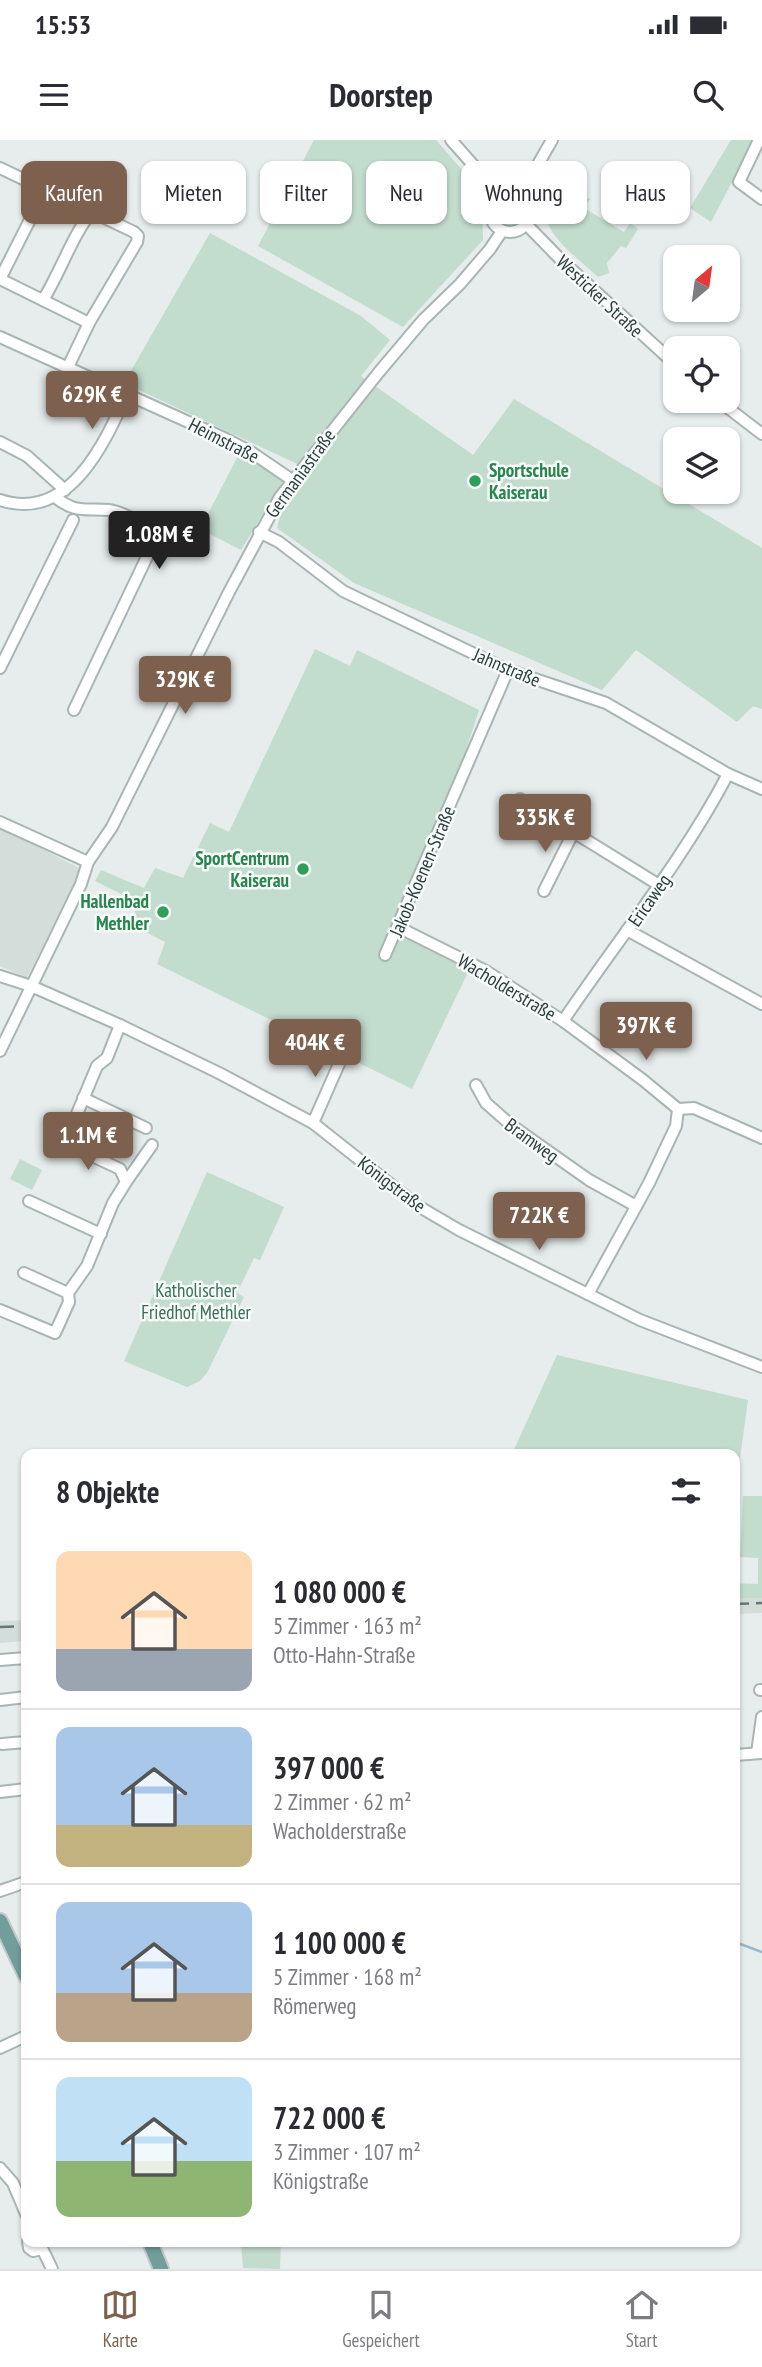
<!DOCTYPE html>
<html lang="de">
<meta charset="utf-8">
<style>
body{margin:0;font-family:"PT Sans Narrow",sans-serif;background:#f2f2f3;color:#2b2b33;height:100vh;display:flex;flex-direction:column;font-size:26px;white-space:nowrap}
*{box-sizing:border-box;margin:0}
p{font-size:23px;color:#7c7c81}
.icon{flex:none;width:38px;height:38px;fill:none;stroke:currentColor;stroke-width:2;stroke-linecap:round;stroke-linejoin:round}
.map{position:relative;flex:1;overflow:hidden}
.sheet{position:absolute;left:21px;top:1309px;width:719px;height:798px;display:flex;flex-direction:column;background:#fff;border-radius:14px;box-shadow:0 2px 5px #0004}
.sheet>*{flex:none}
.top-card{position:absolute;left:21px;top:21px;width:721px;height:63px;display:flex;gap:14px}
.needle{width:46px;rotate:29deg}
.tools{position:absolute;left:663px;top:105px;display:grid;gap:14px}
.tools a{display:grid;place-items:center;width:77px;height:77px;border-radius:14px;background:#fff;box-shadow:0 2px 5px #0004;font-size:35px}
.price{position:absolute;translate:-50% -60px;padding:0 16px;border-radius:7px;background:#7d614e;color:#fff;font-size:23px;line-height:46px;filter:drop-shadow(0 2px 4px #0008)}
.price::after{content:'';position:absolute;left:50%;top:42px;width:21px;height:16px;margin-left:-10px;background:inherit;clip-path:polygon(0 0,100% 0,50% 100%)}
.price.selected{background:#222;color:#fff}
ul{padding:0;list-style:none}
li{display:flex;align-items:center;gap:21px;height:175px;padding:0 35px}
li+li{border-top:2px solid #e1e1e2}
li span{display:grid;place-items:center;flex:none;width:196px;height:140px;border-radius:14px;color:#555}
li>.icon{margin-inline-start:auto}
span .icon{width:84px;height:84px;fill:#fffc;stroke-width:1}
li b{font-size:30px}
h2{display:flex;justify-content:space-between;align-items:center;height:84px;padding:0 35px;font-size:30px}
.chip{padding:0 24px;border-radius:14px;background:#fff;box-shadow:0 2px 5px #0004;font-size:24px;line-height:63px}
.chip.selected{background:#7d614e;color:#fff}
.status{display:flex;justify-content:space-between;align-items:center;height:49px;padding:0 35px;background:#fff;direction:ltr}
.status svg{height:19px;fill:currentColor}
header{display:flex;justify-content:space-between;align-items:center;height:91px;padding:0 35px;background:#fff;font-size:32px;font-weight:700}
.menu{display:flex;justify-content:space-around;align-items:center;height:98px;border-top:2px solid #e1e1e2;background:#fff;font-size:19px;color:#7c7c81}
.menu a{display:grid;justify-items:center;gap:4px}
.menu .selected{color:#7d614e}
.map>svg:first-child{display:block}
</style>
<div class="status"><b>15:53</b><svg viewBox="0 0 49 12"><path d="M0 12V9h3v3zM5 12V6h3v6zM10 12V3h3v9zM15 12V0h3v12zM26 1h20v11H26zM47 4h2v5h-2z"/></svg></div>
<header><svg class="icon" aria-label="menu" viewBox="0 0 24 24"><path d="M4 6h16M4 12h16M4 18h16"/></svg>Doorstep<svg class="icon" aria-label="search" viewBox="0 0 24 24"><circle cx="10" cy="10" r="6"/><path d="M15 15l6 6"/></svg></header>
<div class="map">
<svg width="762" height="2129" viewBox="0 0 762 2129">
<rect width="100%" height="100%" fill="#e6edec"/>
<g fill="#d5dddb">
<path d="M0 687 81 729 27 838 0 826Z"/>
<path d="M735 1458H762V1473L735 1474Z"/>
<path d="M26 1480V1501L0 1503V1481Z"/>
</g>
<g fill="#c2dcce">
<path d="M314 0H436L482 53 483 100 403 187 258 106Z"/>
<path d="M731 0H754L711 82 690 68Z"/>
<path d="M558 21 569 31 568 34 561 31 549 62 567 81 581 58 586 60 588 58 590 59 584 68 624 92 630 83 638 89 626 108 621 106 607 123 609 133 598 137C578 118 536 90 545 58L541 54 549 43Z"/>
<circle cx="511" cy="72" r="16"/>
<path d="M210 93 361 176 390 200 361 236 473 315 514 259 762 408V569L753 566 737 582 636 510 602 550 354 443 277 388 283 364 308 329 124 243Z"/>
<path d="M239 314 278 333 283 338 282 343 241 410 200 389Z"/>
<path d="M315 509 350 526 357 510 479 570C456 645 424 719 389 790L469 830 412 949 157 824 165 802 138 788 133 760 95 741 101 730 144 748 155 728 183 738 210 683 229 692Z"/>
<path d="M20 1019 42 1030 32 1050 10 1039Z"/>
<path d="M207 1032 284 1067 260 1120 254 1118 237 1153 244 1157 207 1233 200 1241 187 1247 124 1221Z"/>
<path d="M557 1215 748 1260 735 1354V1314H512Z"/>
<path d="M743 1356H762V1458H735V1443L758 1444V1418L740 1417Z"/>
<path d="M241 2102H281L280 2129 243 2128Z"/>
</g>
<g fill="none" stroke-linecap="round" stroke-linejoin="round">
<path stroke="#96b8cb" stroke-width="2.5" d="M735 1802 762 1812"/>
<defs>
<g id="minor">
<path d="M451 0 499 54"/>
<path d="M759 0 739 42 762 59"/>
<path d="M0 28 134 92 138 96 137 102 89 183 68 227"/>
<circle cx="510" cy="72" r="20"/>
<path d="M521 54 552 0"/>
<path d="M526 84 561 120 676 225"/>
<path d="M0 139 45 50"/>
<path d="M0 139 89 183"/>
<path d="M43 160C61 131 71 98 92 71"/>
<path d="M0 197 226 299 251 312 292 340"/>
<path d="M719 261 762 294"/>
<path d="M0 302 27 316 65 350"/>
<path d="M55 357C76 374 85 368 109 370 123 372 139 382 150 390L154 402 74 570"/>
<path d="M0 360C69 383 105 303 127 253"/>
<path d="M259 392 279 402 343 451 508 530 606 563 728 634 762 649"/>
<path d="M0 528 73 380"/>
<path d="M520 659 659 745"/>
<path d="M0 682 88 722"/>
<path d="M544 751 574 691"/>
<path d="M398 787 486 831 563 881 643 940 678 969 676 986 649 1043 588 1154"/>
<path d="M627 790 762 864"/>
<path d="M385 815 508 530"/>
<path d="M0 836 31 846 120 885 219 933 313 983 418 1066 459 1090 640 1180 762 1227"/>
<path d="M563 881C618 799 682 722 728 634"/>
<path d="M0 911 81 744 88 722 112 687 229 452 280 357 379 232 423 180 460 144 490 109 502 91"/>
<path d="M476 945 486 963 511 985 589 1040 636 1066"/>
<path d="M83 958 146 988"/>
<path d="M678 969 694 968 762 998"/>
<path d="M313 983 346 908"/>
<path d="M126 1042 152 1005"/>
<path d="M29 1061 101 1094"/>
<path d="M24 1133 68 1153"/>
<path d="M0 1170 55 1193 69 1162 68 1153 87 1126 113 1063 126 1042 120 1029 75 1008 69 1001V993L97 926 107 918 120 885"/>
<path d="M0 1520 26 1518"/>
<path d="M760 1550H762"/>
<path d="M0 1560 26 1557"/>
<path d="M2 1604 26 1602"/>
<path d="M757 1613 762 1577"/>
<path d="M735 1615 762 1613"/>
<path d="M0 1652 26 1649"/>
<path d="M0 1751 26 1742"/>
<path d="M0 1908 26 1896"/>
<path d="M0 2028 13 2043 26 2074"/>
<path d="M28 2102 29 2108 33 2111 42 2109"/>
<path d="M39 2102 52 2129"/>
</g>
<g id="major">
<path d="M0 1781 26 1836"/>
<path d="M150 2102 161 2129"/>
</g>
</defs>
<use href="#minor" stroke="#a9b5b4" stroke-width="14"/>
<use href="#major" stroke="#c3c9c8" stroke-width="18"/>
<use href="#minor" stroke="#fff" stroke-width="10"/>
<use href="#major" stroke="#719d9b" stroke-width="14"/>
<g stroke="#627977" stroke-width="2.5" stroke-dasharray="14 7" stroke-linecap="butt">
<path d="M735 1464 762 1463"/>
<path d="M0 1487 26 1486"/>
</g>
</g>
<g fill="#2e9e5b" stroke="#f7faf9" stroke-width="2.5">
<circle cx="475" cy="341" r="7"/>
<circle cx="303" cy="729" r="7"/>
<circle cx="163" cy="772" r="7"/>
</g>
<g text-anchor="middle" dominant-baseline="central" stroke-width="5" stroke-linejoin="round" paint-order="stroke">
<g font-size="19" fill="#273e3c" stroke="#f7faf9">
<text transform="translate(600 156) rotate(43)">Westicker Straße</text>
<text transform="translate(224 300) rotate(27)">Heimstraße</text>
<text transform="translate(300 333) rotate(-54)">Germaniastraße</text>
<text transform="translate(507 527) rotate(23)">Jahnstraße</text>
<text transform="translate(422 731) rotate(-67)">Jakob-Koenen-Straße</text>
<text transform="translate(649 760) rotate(-55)">Ericaweg</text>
<text transform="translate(507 847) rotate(31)">Wacholderstraße</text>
<text transform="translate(532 1000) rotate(36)">Bramweg</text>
<text transform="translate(392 1044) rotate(37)">Königstraße</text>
</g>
<g font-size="19" font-weight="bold" fill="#27864d" stroke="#f7faf9" text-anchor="end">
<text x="489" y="330" text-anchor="start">Sportschule<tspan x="489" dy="22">Kaiserau</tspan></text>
<text x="289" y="718">SportCentrum<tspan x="289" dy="22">Kaiserau</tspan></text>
<text x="149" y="761">Hallenbad<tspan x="149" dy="22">Methler</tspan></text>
</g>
<g font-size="19" fill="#367058" stroke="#f7faf9">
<text x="196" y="1150">Katholischer<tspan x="196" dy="22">Friedhof Methler</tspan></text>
</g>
</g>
</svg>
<div class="tools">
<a><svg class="needle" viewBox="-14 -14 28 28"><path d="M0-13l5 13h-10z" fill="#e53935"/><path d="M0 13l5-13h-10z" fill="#7c7c81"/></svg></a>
<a><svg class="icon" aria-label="locate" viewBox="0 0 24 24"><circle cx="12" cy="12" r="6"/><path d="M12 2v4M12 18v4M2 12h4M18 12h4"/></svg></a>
<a><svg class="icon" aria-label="layers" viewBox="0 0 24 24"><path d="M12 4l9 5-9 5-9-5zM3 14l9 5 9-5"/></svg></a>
</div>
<b class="price" style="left:92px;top:291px">629K €</b>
<b class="price selected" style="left:159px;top:431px">1.08M €</b>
<b class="price" style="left:185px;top:576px">329K €</b>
<b class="price" style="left:545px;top:714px">335K €</b>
<b class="price" style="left:646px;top:922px">397K €</b>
<b class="price" style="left:315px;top:939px">404K €</b>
<b class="price" style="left:88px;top:1032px">1.1M €</b>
<b class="price" style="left:539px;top:1112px">722K €</b>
<div class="top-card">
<a class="chip selected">Kaufen</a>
<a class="chip">Mieten</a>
<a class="chip">Filter</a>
<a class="chip">Neu</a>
<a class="chip">Wohnung</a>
<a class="chip">Haus</a>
</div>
<section class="sheet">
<h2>8 Objekte<svg class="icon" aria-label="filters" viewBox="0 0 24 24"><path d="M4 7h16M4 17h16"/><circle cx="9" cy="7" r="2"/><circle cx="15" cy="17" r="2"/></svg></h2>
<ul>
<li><span style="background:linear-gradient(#ffd9b3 70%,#9aa5b1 0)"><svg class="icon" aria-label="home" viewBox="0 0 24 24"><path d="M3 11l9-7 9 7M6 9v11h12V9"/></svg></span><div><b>1 080 000 €</b><p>5 Zimmer · 163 m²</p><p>Otto-Hahn-Straße</p></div></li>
<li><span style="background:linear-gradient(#a9c7e8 70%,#c2b280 0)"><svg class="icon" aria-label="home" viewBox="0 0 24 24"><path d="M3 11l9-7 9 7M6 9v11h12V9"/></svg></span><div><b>397 000 €</b><p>2 Zimmer · 62 m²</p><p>Wacholderstraße</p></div></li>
<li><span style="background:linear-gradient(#a9c7e8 65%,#b9a48a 0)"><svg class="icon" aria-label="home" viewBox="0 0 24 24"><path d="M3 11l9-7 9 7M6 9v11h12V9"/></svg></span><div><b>1 100 000 €</b><p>5 Zimmer · 168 m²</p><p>Römerweg</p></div></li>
<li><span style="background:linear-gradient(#bfe0f5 60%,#8fb573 0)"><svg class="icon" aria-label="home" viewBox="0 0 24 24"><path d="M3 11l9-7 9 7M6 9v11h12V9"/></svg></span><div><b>722 000 €</b><p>3 Zimmer · 107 m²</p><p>Königstraße</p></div></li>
</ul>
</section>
</div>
<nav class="menu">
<a class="selected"><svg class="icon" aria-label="map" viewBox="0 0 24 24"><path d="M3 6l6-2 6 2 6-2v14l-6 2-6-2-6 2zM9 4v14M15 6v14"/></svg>Karte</a>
<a><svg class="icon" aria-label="saved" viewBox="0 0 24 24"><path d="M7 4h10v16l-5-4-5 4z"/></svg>Gespeichert</a>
<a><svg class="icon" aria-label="home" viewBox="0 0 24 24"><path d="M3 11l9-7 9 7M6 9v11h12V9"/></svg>Start</a>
</nav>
